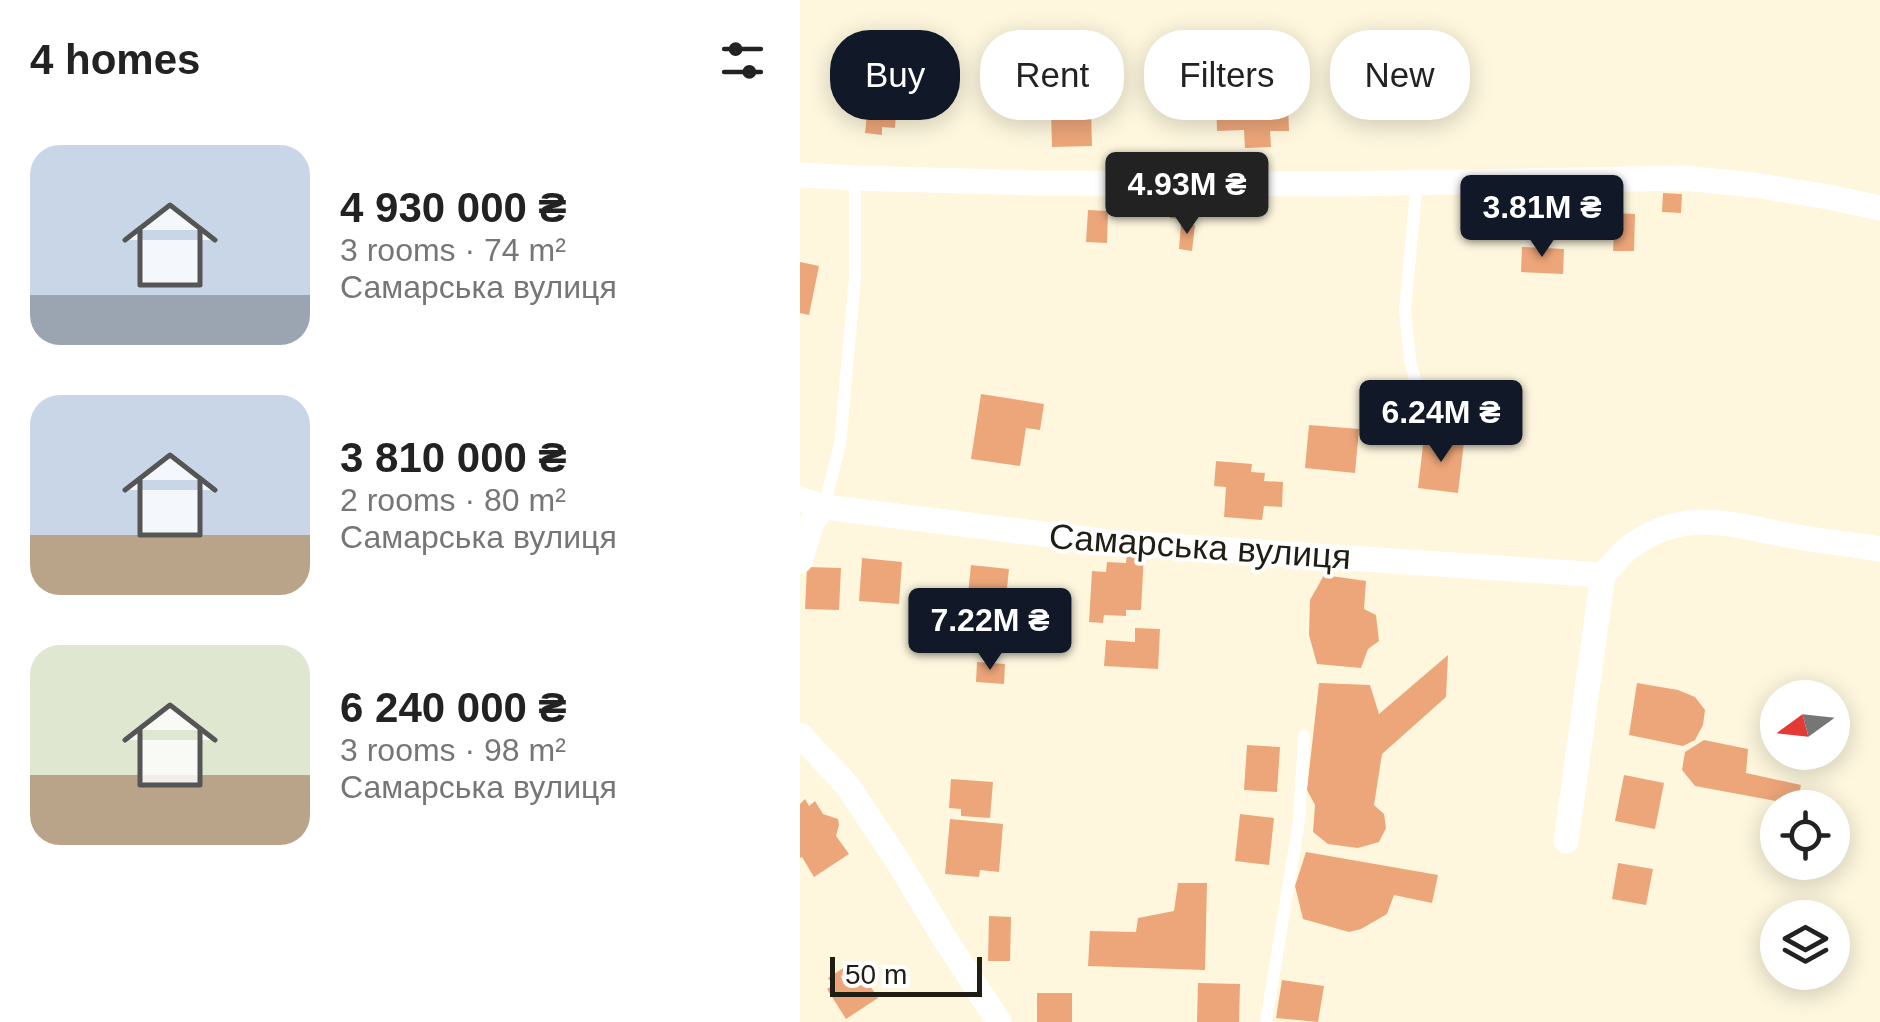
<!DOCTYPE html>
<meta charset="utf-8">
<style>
body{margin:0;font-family:Helvetica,sans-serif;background:#f6f6f6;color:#222;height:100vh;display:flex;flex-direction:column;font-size:38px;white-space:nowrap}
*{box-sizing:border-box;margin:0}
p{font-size:32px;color:#767676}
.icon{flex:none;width:55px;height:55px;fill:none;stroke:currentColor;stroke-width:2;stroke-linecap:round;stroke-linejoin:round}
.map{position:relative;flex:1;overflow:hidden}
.drawer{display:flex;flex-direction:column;background:#fff;width:800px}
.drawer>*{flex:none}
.hud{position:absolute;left:30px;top:30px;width:900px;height:90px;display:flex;gap:20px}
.needle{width:65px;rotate:255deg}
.buttons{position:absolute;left:960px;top:680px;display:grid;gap:20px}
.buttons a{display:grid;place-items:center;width:90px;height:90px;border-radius:50%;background:#fff;box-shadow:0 5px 25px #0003;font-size:50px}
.scale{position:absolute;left:30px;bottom:25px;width:152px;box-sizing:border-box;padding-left:10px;border:5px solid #201d14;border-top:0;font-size:28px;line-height:35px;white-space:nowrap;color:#201d14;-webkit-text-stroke:8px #fff;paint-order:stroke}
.price{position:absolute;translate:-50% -85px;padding:0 22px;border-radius:10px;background:#111827;color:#fff;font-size:32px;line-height:65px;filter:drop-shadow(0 2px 5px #0008)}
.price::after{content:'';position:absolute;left:50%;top:60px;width:30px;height:22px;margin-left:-15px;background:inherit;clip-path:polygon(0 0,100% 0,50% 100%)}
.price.current{background:#222;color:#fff}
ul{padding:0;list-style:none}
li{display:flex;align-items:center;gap:30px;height:250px;padding:0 30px}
li span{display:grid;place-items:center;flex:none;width:280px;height:200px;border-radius:30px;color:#555}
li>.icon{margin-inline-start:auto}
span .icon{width:120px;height:120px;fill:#fffc;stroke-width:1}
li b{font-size:42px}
h2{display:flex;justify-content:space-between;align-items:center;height:120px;padding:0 30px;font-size:42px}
.pill{padding:0 35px;border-radius:40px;background:#fff;box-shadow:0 5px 25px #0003;font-size:35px;line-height:90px}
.pill.current{background:#111827;color:#fff}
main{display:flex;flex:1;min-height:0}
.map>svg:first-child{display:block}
</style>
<main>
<section class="drawer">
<h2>4 homes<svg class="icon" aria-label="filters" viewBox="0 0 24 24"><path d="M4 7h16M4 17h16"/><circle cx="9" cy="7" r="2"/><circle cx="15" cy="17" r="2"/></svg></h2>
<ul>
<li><span style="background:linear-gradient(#c9d6e8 75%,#9aa5b1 0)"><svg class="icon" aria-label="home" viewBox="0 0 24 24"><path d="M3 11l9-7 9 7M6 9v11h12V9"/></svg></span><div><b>4 930 000 ₴</b><p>3 rooms · 74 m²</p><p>Самарська вулиця</p></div></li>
<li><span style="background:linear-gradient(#c9d6e8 70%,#b9a48a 0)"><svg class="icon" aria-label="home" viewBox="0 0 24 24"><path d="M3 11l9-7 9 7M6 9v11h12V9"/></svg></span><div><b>3 810 000 ₴</b><p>2 rooms · 80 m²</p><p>Самарська вулиця</p></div></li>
<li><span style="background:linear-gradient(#dfe7d0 65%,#b9a48a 0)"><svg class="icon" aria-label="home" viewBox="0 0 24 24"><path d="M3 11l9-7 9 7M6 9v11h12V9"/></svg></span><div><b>6 240 000 ₴</b><p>3 rooms · 98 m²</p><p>Самарська вулиця</p></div></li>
</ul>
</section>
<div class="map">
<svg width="1080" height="1022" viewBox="0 0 1080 1022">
<rect width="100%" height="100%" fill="#fef7de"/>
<g fill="#eda679">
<path d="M72 64 111 67 109 91 97 90 96 103 108 104 107 115 96 114 95 128 82 127V135L65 133Z"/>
<path d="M445 90 446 103 488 102 489 131H470L471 147 445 148 444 130 417 131 416 91Z"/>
<path d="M291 107 292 146 252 147 251 108Z"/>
<path d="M863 193 882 194 881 213 862 212Z"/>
<path d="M371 204 391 205V220L370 218Z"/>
<path d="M288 210 308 211 307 243 286 242Z"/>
<path d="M761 210 788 212 786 239 759 237Z"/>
<path d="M815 213 835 214 834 251H813Z"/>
<path d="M381 224 395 225 392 251 379 249Z"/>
<path d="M722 247 764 249 763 274 721 272Z"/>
<path d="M0 262 19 266 9 315 0 313Z"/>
<path d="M181 394 244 404 240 430 226 428 220 466 171 459Z"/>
<path d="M509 425 559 429 555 473 505 468Z"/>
<path d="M624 437 664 442 658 493 618 488Z"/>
<path d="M416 461 452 464 451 472 465 473 464 481 483 482 482 507 464 506 462 520 424 517 426 487 414 486Z"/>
<path d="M327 553 344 554 341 610H326V616L304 615 303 623 289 622 292 571 306 572 307 562 326 563Z"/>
<path d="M62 558 102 562 99 604 59 601Z"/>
<path d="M171 565 209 569 205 608 167 604Z"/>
<path d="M7 567 41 568 39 610 5 609Z"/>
<path d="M524 575 566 581 564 609 576 615 579 641 568 649 561 668 517 664 509 635 510 600Z"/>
<path d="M335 628 360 629 358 669 304 666 306 640 335 642Z"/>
<path d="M648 655 646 697 582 754 574 805 584 814 586 828 579 842 558 848 528 844 513 832 515 805 507 790 519 683 570 685 579 714Z"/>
<path d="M177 662 205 664 204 684 176 682Z"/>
<path d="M837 683 878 690 895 697 905 710 903 725 895 740 883 746 829 735Z"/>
<path d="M904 740 948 749 946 773 1001 785 997 805 895 786 882 770 885 752Z"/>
<path d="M447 745 480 747 477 792 444 790Z"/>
<path d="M824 775 864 783 855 829 815 821Z"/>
<path d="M151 779 193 782 190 818 161 816V809L149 808Z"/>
<path d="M5 799 9 806 15 801 23 814 38 819 39 825 36 836 49 854 14 877 2 857 0 858V804Z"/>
<path d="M440 814 474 818 469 865 435 861Z"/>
<path d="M150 819 203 824 199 872 180 870 179 877 145 874Z"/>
<path d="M506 852 638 875 632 903 594 895 587 914 561 929 549 932 503 919 495 886Z"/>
<path d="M818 863 853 869 846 905 812 899Z"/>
<path d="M378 883H407L405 970 288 966 290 931 336 932 338 918 374 911Z"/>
<path d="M189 916 211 917 210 961H188Z"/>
<path d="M54 961 78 998 46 1019 27 989 33 985 28 978Z"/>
<path d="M482 980 524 986 518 1022 476 1018Z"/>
<path d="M398 983 440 984 439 1022H397Z"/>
<rect x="237" y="993" width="35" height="29"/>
</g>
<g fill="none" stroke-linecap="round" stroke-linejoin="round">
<g stroke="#fff" stroke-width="12">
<path d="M617 181 605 310 610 360 625 420"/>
<path d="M24 507 40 444 55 279V178"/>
<path d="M466 1022 499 821 504 736"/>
</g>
<g stroke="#fff" stroke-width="25">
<path d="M0 175 55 178 233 183 540 184 885 178 953 185 1029 197 1080 208"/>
<path d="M0 499 24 507 309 542 803 575"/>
<path d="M0 561 12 522 24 507"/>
<path d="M0 735 47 785 99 863 145 939 199 1022"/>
<path d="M766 841 803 575C812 566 820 554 830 547 883 508 929 524 987 535 1018 541 1049 544 1080 549"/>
</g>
</g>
<g text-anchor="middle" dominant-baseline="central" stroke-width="8" stroke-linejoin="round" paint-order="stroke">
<g font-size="35" fill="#201d14" stroke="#fff">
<text transform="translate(400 546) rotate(4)">Самарська вулиця</text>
</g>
</g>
</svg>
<div class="buttons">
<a><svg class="needle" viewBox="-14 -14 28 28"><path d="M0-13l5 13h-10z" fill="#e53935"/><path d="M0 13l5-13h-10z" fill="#767676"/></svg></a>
<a><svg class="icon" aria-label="locate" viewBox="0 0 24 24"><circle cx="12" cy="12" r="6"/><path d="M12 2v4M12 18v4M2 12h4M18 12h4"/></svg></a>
<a><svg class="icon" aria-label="layers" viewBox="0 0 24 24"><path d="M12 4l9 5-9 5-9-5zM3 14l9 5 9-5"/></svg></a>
</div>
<div class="scale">50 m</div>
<b class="price current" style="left:387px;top:237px">4.93M ₴</b>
<b class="price" style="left:742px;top:260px">3.81M ₴</b>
<b class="price" style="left:641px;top:465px">6.24M ₴</b>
<b class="price" style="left:190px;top:673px">7.22M ₴</b>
<div class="hud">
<a class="pill current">Buy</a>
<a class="pill">Rent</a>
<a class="pill">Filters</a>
<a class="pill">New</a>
</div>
</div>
</main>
